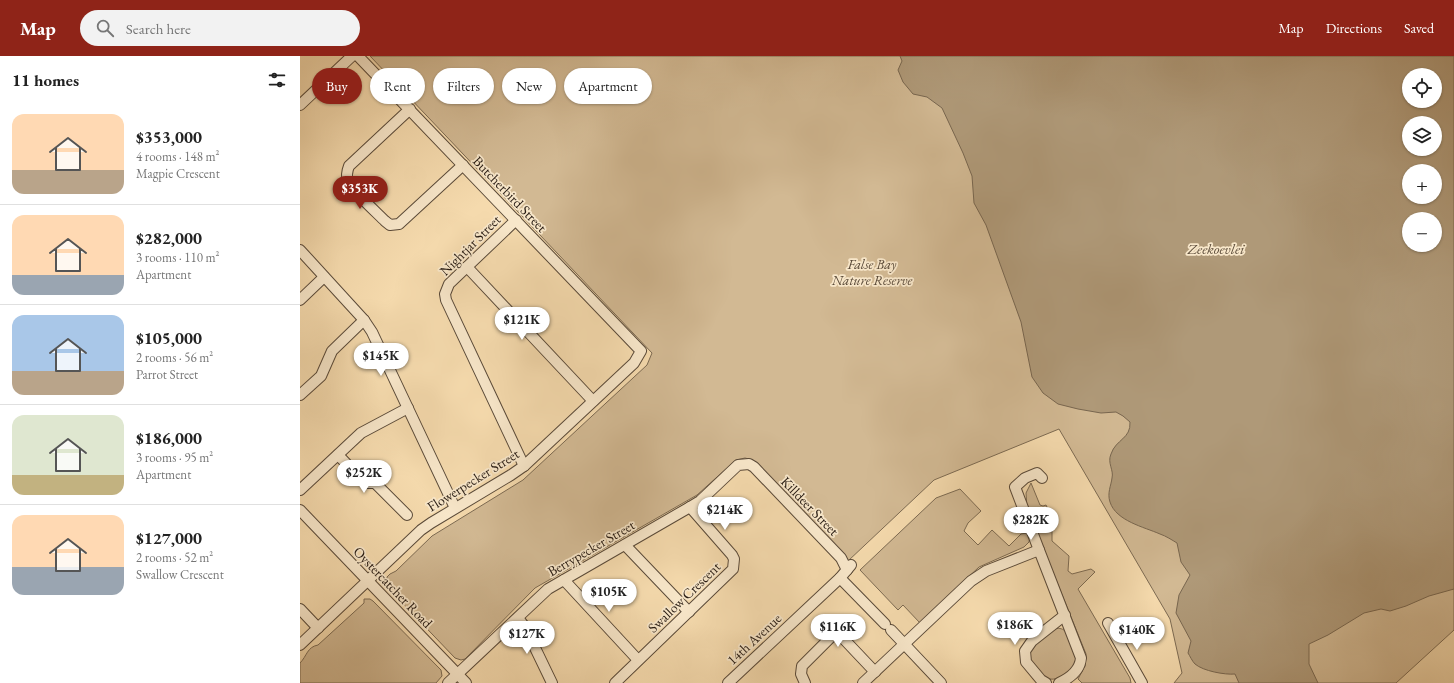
<!DOCTYPE html>
<meta charset="utf-8">
<style>
body{margin:0;font-family:"EB Garamond",serif;background:#f2f2f2;color:#222;height:100vh;display:flex;flex-direction:column;font-size:15px;white-space:nowrap}
*{box-sizing:border-box;margin:0}
p{font-size:13px;color:#767676}
.icon{flex:none;width:22px;height:22px;fill:none;stroke:currentColor;stroke-width:2;stroke-linecap:round;stroke-linejoin:round}
.map{position:relative;flex:1;overflow:hidden}
.drawer{display:flex;flex-direction:column;background:#fff;width:300px}
.drawer>*{flex:none}
.hud{position:absolute;left:12px;top:12px;width:380px;height:36px;display:flex;gap:8px}
.controls{position:absolute;left:1102px;top:12px;display:grid;gap:8px}
.controls a{display:grid;place-items:center;width:40px;height:40px;border-radius:50%;background:#fff;box-shadow:0 1px 3px #0004;font-size:20px}
.price{position:absolute;translate:-50% -34px;padding:0 9px;border-radius:14px;background:#fff;color:#222;font-size:13px;line-height:26px;filter:drop-shadow(0 1px 2px #0008)}
.price::after{content:'';position:absolute;left:50%;top:24px;width:12px;height:9px;margin-left:-6px;background:inherit;clip-path:polygon(0 0,100% 0,50% 100%)}
.price.current{background:#8f2418;color:#fff}
ul{padding:0;list-style:none}
li{display:flex;align-items:center;gap:12px;height:100px;padding:0 12px}
li+li{border-top:1px solid #e0e0e0}
li span{display:grid;place-items:center;flex:none;width:112px;height:80px;border-radius:12px;color:#555}
li>.icon{margin-inline-start:auto}
span .icon{width:48px;height:48px;fill:#fffc;stroke-width:1}
li b{font-size:17px}
h2{display:flex;justify-content:space-between;align-items:center;height:48px;padding:0 12px;font-size:17px}
.tag{padding:0 14px;border-radius:18px;background:#fff;box-shadow:0 1px 3px #0004;font-size:14px;line-height:36px}
.tag.current{background:#8f2418;color:#fff}
header{display:flex;align-items:center;gap:24px;box-sizing:border-box;height:56px;padding:0 20px;background:#8f2418;color:#fff}
header strong{font-size:19px}
nav{display:flex;gap:22px;margin-inline-start:auto;font-size:14px}
.search{width:280px;height:36px;background:#f2f2f2;display:flex;align-items:center;gap:10px;box-sizing:border-box;padding:0 14px;border-radius:22px;color:#767676;font-size:15px}
main{display:flex;flex:1;min-height:0}
.map>svg:first-child{display:block}
</style>
<header>
<strong>Map</strong>
<div class="search"><svg class="icon" aria-label="search" viewBox="0 0 24 24"><circle cx="10" cy="10" r="6"/><path d="M15 15l6 6"/></svg>Search here</div>
<nav><a>Map</a><a>Directions</a><a>Saved</a></nav>
</header>
<main>
<section class="drawer">
<h2>11 homes<svg class="icon" aria-label="filters" viewBox="0 0 24 24"><path d="M4 7h16M4 17h16"/><circle cx="9" cy="7" r="2"/><circle cx="15" cy="17" r="2"/></svg></h2>
<ul>
<li><span style="background:linear-gradient(#ffd9b3 70%,#b9a48a 0)"><svg class="icon" aria-label="home" viewBox="0 0 24 24"><path d="M3 11l9-7 9 7M6 9v11h12V9"/></svg></span><div><b>$353,000</b><p>4 rooms · 148 m²</p><p>Magpie Crescent</p></div></li>
<li><span style="background:linear-gradient(#ffd9b3 75%,#9aa5b1 0)"><svg class="icon" aria-label="home" viewBox="0 0 24 24"><path d="M3 11l9-7 9 7M6 9v11h12V9"/></svg></span><div><b>$282,000</b><p>3 rooms · 110 m²</p><p>Apartment</p></div></li>
<li><span style="background:linear-gradient(#a9c7e8 70%,#b9a48a 0)"><svg class="icon" aria-label="home" viewBox="0 0 24 24"><path d="M3 11l9-7 9 7M6 9v11h12V9"/></svg></span><div><b>$105,000</b><p>2 rooms · 56 m²</p><p>Parrot Street</p></div></li>
<li><span style="background:linear-gradient(#dfe7d0 75%,#c2b280 0)"><svg class="icon" aria-label="home" viewBox="0 0 24 24"><path d="M3 11l9-7 9 7M6 9v11h12V9"/></svg></span><div><b>$186,000</b><p>3 rooms · 95 m²</p><p>Apartment</p></div></li>
<li><span style="background:linear-gradient(#ffd9b3 65%,#9aa5b1 0)"><svg class="icon" aria-label="home" viewBox="0 0 24 24"><path d="M3 11l9-7 9 7M6 9v11h12V9"/></svg></span><div><b>$127,000</b><p>2 rooms · 52 m²</p><p>Swallow Crescent</p></div></li>
</ul>
</section>
<div class="map">
<svg width="1154" height="627" viewBox="0 0 1154 627">
<rect width="100%" height="100%" fill="#f5daad"/>
<filter id="stains"><feTurbulence type="fractalNoise" baseFrequency=".005" numOctaves="4"/><feColorMatrix values="0 0 0 0 .2 0 0 0 0 .09 0 0 0 0 .02 0 0 0 .5 -.17"/></filter>
<radialGradient id="worn" r=".72"><stop offset=".6" stop-color="#630" stop-opacity="0"/><stop offset="1" stop-color="#630" stop-opacity=".3"/></radialGradient>
<g fill="#d2b993" stroke="#7c6a52" fill-rule="evenodd">
<path d="M70 0H1154V574L1096 627H874L882 617 870 563 759 373 634 424 548 505 453 404 445 402 436 404 397 439 235 532 165 603 161 604 155 602 89 533 87 528V521L90 518 96 515 132 480 223 424 347 309 352 297ZM1109 19H1135V45H1109ZM1109 67H1135V93H1109ZM1109 115H1135V141H1109ZM1109 163H1135V189H1109Z"/>
<path d="M731 427 740 449 743 450 746 449 747 451 745 460 752 467V485L769 500 768 515 772 518 791 513 795 516 778 533 830 622 831 627H782L778 623 785 610 786 598 727 452 726 437Z"/>
<path d="M660 433 681 455 668 467 664 475 678 489 692 474 709 490 721 478 727 477 730 481 729 486 724 491 679 511 620 567 603 549 598 554 560 514 636 442Z"/>
<path d="M64 543H70L73 545 141 614 142 620 136 627H0V607C7 600 7 591 18 589L64 547Z"/>
<path d="M754 573C758 572 762 572 765 575 770 579 777 599 776 604 774 615 757 627 747 622 740 619 734 609 730 603V593Z"/>
</g>
<path fill="#af9978" stroke="#78664f" fill-rule="evenodd" d="M600 0H1154V533L1129 540 1106 550 1090 555 1081 553 1064 557 1028 579 1009 588V608L1018 627H939L935 618C925 619 903 615 895 608 892 605 890 600 888 597L891 585 876 557 879 539 890 519 881 506 877 487C872 484 866 480 860 478 844 471 816 465 810 446 807 437 811 430 812 422 814 414 807 407 811 398 816 383 831 383 830 366L823 360 816 356 801 357 778 353 758 348 743 337 732 321 721 266 686 169 674 147 672 120 663 97 642 52 627 41 613 38 603 26 598 14 602 5ZM1109 19H1135V45H1109ZM1109 67H1135V93H1109ZM1109 115H1135V141H1109ZM1109 163H1135V189H1109Z"/>
<g fill="none" stroke-linecap="round" stroke-linejoin="round">
<defs>
<g id="minor">
<path d="M0 49 52 0"/>
<path d="M110 53 49 110C47 115 46 120 48 126 52 134 77 157 85 165L90 169 99 168 163 109"/>
<path d="M216 164 149 228 145 238 146 244 224 410"/>
<path d="M0 194 64 264 72 276 155 452"/>
<path d="M167 211 293 345"/>
<path d="M0 244 24 221"/>
<path d="M0 339 21 320 32 295 64 264"/>
<path d="M38 399 65 427H75L107 459"/>
<path d="M0 434 61 377 108 352"/>
<path d="M0 454 166 627"/>
<path d="M325 489 389 556"/>
<path d="M739 494 715 431 725 422 737 417 742 422"/>
<path d="M540 522 585 568"/>
<path d="M264 524 338 604"/>
<path d="M0 553 18 572"/>
<path d="M218 562 225 571 252 627"/>
<path d="M808 567 842 627"/>
<path d="M591 574 641 627"/>
<path d="M0 589 121 474 131 467 211 419 224 410 334 307 341 295 58 0"/>
<path d="M148 627 248 533 390 451 400 445 438 409 449 408 454 411 541 502 547 514"/>
<path d="M315 627 433 513 434 503 432 499 390 451"/>
<path d="M428 627 540 522 551 509"/>
<path d="M505 627 501 618 502 610 532 580 537 578 540 579 575 616"/>
<path d="M563 627 671 525 686 515 739 494 781 602C780 614 770 622 759 627"/>
<path d="M746 627 741 624 726 606 725 595 732 585 765 559"/>
</g>
</defs>
<use href="#minor" stroke="#5a4a39" stroke-width="12"/>
<use href="#minor" stroke="#f8e7ca" stroke-width="10"/>
</g>
<g text-anchor="middle" dominant-baseline="central" stroke-width="3.5" stroke-linejoin="round" paint-order="stroke">
<g font-size="14" fill="#261a12" stroke="#f8e7ca">
<text transform="translate(210 138) rotate(46)">Butcherbird Street</text>
<text transform="translate(170 189) rotate(-45)">Nightjar Street</text>
<text transform="translate(173 424) rotate(-32)">Flowerpecker Street</text>
<text transform="translate(510 450) rotate(46)">Killdeer Street</text>
<text transform="translate(291 492) rotate(-30)">Berrypecker Street</text>
<text transform="translate(93 531) rotate(46)">Oystercatcher Road</text>
<text transform="translate(384 541) rotate(-44)">Swallow Crescent</text>
<text transform="translate(454 583) rotate(-43)">14th Avenue</text>
</g>
<g font-size="14" font-style="italic" fill="#5a4a39" stroke="#f8e7ca">
<text x="572" y="208">False Bay<tspan x="572" dy="16">Nature Reserve</tspan></text>
</g>
<g font-size="15" font-style="italic" fill="#5d4d3b" stroke="#f8e7ca">
<text x="916" y="192">Zeekoevlei</text>
</g>
</g>
<rect width="100%" height="100%" filter="url(#stains)"/>
<rect width="100%" height="100%" fill="url(#worn)"/>
</svg>
<div class="controls">
<a><svg class="icon" aria-label="locate" viewBox="0 0 24 24"><circle cx="12" cy="12" r="6"/><path d="M12 2v4M12 18v4M2 12h4M18 12h4"/></svg></a>
<a><svg class="icon" aria-label="layers" viewBox="0 0 24 24"><path d="M12 4l9 5-9 5-9-5zM3 14l9 5 9-5"/></svg></a>
<a>+</a>
<a>−</a>
</div>
<b class="price current" style="left:60px;top:154px">$353K</b>
<b class="price" style="left:222px;top:285px">$121K</b>
<b class="price" style="left:81px;top:321px">$145K</b>
<b class="price" style="left:64px;top:438px">$252K</b>
<b class="price" style="left:425px;top:475px">$214K</b>
<b class="price" style="left:731px;top:485px">$282K</b>
<b class="price" style="left:309px;top:557px">$105K</b>
<b class="price" style="left:715px;top:590px">$186K</b>
<b class="price" style="left:538px;top:592px">$116K</b>
<b class="price" style="left:837px;top:595px">$140K</b>
<b class="price" style="left:227px;top:599px">$127K</b>
<div class="hud">
<a class="tag current">Buy</a>
<a class="tag">Rent</a>
<a class="tag">Filters</a>
<a class="tag">New</a>
<a class="tag">Apartment</a>
</div>
</div>
</main>
